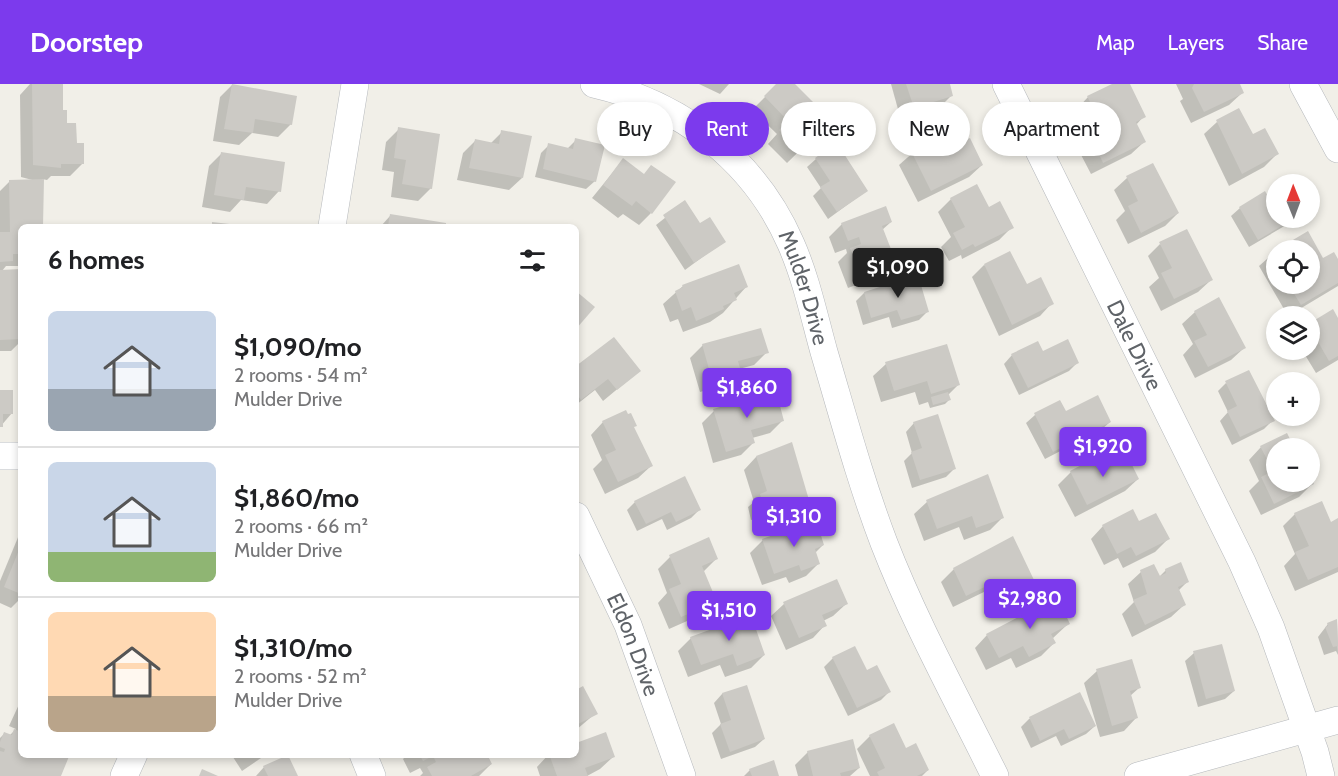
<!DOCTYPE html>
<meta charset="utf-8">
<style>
body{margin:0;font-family:Cabin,sans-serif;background:#f2f2f2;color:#202124;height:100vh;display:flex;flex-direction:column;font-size:22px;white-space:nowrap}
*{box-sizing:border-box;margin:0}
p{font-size:20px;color:#757577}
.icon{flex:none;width:33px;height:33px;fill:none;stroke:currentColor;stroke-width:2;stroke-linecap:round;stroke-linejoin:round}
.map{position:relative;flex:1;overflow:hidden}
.drawer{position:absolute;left:18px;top:140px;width:561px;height:534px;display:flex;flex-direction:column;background:#fff;border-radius:9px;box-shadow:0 3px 9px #0003}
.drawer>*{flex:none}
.banner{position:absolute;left:597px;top:18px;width:570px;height:54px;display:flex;gap:12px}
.needle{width:39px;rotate:359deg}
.fabs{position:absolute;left:1266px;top:90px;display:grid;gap:12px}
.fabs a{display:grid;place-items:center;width:54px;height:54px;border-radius:50%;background:#fff;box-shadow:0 3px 9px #0003;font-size:30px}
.price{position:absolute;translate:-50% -51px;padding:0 14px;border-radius:6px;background:#7c3aed;color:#fff;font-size:20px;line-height:39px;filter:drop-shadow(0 2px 3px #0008)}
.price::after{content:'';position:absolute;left:50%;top:36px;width:18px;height:14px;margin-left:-9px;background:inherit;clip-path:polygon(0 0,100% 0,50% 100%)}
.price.on{background:#222;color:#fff}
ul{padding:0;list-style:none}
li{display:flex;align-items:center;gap:18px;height:150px;padding:0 30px}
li+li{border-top:2px solid #e0e0e0}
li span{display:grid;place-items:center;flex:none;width:168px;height:120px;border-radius:9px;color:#555}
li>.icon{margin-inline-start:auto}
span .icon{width:72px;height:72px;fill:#fffc;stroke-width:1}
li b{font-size:26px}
h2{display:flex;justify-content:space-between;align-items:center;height:72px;padding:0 30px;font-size:26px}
.tag{padding:0 21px;border-radius:27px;background:#fff;box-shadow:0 3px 9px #0003;font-size:21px;line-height:54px}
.tag.on{background:#7c3aed;color:#fff}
header{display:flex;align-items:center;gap:36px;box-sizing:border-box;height:84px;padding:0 30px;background:#7c3aed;color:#fff}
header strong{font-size:28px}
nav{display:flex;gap:33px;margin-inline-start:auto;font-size:21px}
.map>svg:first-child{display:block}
</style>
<header>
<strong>Doorstep</strong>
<nav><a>Map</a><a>Layers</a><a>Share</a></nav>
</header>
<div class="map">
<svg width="1338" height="692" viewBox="0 0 1338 692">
<rect width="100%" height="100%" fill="#f1efe8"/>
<g fill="#0003">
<path d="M30 0H62V28L83 79 70 92H51L47 96 42 95 43 142H21V182H6L2 187H21V257L11 267H0V107L10 97H36L21 93 20 11Z"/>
<path d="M699 0H729L720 10Z"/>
<path d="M778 0H793L830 37 787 79 768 60 777 50 752 26Z"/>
<path d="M891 0H948L952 11 939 24 901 36Z"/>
<path d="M1115 0H1129L1144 32 1136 41 1144 58 1131 70 1091 90 1079 67 1090 55 1076 26 1088 13Z"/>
<path d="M1176 0H1238L1242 9 1229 21 1191 39 1180 17 1183 15Z"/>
<path d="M232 1 291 40 278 53 252 49 239 61 213 57 220 13Z"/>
<path d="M1217 38 1252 52 1277 70 1264 83 1229 102 1204 50Z"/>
<path d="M399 45 431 104 418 117 391 113 394 88 382 86 386 58Z"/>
<path d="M502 48 522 94 509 106 457 96 463 69 475 57 490 60Z"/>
<path d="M925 48 959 61 982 81 969 93 918 118 899 81 916 66 913 61Z"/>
<path d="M576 56 595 97 586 105 535 93 541 69 549 61 567 65Z"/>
<path d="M222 69 279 107 267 120 241 116 230 128 202 123 209 82Z"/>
<path d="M816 75 866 107 828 135 813 112 821 104 807 83Z"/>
<path d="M623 76 651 129 639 141 623 130 618 134 592 114Z"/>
<path d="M1152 81 1178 129 1165 142 1128 160 1116 136 1125 127 1114 106 1127 94Z"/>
<path d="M951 115 988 125 1012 143 999 156 962 175 961 171 949 177 941 163 951 153 938 128Z"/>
<path d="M1276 117V134H1298L1249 163 1231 132 1240 124 1270 120Z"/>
<path d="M685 118 700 141 724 157 685 186 656 141Z"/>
<path d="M390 132 444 140V142H381Z"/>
<path d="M891 138 882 146 895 178 882 191 848 204 838 178 847 169 846 165 835 169 829 153 842 140Z"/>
<path d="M1308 149 1323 176 1338 178V202L1288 232 1259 182 1276 167V200H1310V166H1277Z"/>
<path d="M1160 160 1211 196 1198 208 1161 227 1149 203 1159 194 1148 172Z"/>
<path d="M984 181 1027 202 1052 219 1040 232 999 252 972 193Z"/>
<path d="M683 202 746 203 723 229 710 238 683 248 678 235 670 238 663 220Z"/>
<path d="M864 209 927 228 919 236 892 244 889 233 863 241 856 217Z"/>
<path d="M1333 227 1338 237V276L1316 289 1302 266H1310V241Z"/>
<path d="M1195 228 1244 264 1231 276 1195 294 1183 271 1193 260 1182 240Z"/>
<path d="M703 261 767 268 754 281 739 285 727 300 700 308 690 274Z"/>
<path d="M1043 269 1078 278 1069 287 1019 311 1004 280 1012 271Z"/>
<path d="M886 280 958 301 948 311 949 316 945 320 930 324 928 318 919 321 915 308 881 318 873 292Z"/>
<path d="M576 284 639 287 603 317 595 306 576 321Z"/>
<path d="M1226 299 1273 336 1264 345 1232 361 1220 337 1228 328 1218 307Z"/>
<path d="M0 307 12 329 0 343Z"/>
<path d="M1060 318 1065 329 1110 338 1101 346 1045 375 1026 339 1035 331Z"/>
<path d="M714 327 783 336 770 349 752 354 753 359 741 371 713 379 702 339Z"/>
<path d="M603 338 633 344 651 382 638 394 605 410 593 385 602 376 591 351Z"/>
<path d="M914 339 954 385 946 393 912 404 904 377 912 369 906 348Z"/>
<path d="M1287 351 1294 364H1276V398L1310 396 1312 400 1299 413 1261 431 1249 407 1259 397 1249 376 1261 363Z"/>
<path d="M777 367 808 416 795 428 760 439 758 434 751 436 748 423 754 418 744 386 756 373Z"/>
<path d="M1101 385 1138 395 1125 407 1075 433 1058 401 1071 388Z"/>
<path d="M956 407 1002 434 990 446 964 456 959 443 924 457 914 430 927 418Z"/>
<path d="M635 418 700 425 691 434 667 446 662 435 637 447 627 426Z"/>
<path d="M1295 430 1330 440 1338 436V488L1295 507 1284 482 1295 470 1283 442Z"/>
<path d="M1139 439 1168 455 1155 468 1123 484 1118 474 1104 481 1091 455 1103 442Z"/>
<path d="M21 446V514L11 524 0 519V497Z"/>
<path d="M763 456 823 461 815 469 818 480 806 492 789 499 786 493 762 501 750 469Z"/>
<path d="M670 473 716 475 703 488 716 518 703 530 669 545 658 519 667 509 658 485Z"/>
<path d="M954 485 1032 496 1019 509 993 521 986 507 953 523 941 498Z"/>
<path d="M1166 486 1188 497 1178 507 1184 521 1171 533 1132 553 1122 530 1134 518 1128 500 1141 488 1159 493Z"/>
<path d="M784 520H846L833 532 823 537 825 541 813 554 786 566 771 532Z"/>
<path d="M1337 537 1338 571 1336 567 1324 571 1318 553 1328 540Z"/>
<path d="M1068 540 1052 555 1054 559 1041 572 1016 584 1011 574 986 586 975 564 987 551Z"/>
<path d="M691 554 764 571 751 584 725 593 720 581 688 593 678 567Z"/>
<path d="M854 564 867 588 889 608 881 616 848 632 824 583 833 574Z"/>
<path d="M1194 569 1234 607 1225 615 1198 623 1185 577Z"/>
<path d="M1097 587 1139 604 1130 612 1136 634 1124 647 1100 653 1084 599Z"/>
<path d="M746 603 764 655 755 663 721 675 712 649 721 640 714 619 722 610Z"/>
<path d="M576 608 596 629 576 646Z"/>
<path d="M1079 610 1095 642 1086 650 1061 662 1056 652 1031 664 1021 643 1029 635Z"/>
<path d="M21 616V670H68L60 692H0V654L4 650 9 652 16 645 9 642Z"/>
<path d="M870 652 905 666 928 686 922 692H870L857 665Z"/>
<path d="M576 661 613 673 600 685 587 692H540L537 683 549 670H576Z"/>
<path d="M808 668 859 684 850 692H798L795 681Z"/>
<path d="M231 670H267L242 687Z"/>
<path d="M408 670H485L491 680 479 692H420L423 689 420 684 410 689 403 675Z"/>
<path d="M287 673 296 692H256L264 683Z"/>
<path d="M773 678 778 692H744L750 686Z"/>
</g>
<g fill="#cccac5">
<path d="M32 0H63V26H67V39H76L77 59H84V80H61V84L33 81Z"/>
<path d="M232 0 297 12 292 41 255 35 253 49 224 45Z"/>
<path d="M776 0H795L832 37 800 68 779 46 788 37 764 12Z"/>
<path d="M906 0H950L953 12 914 24Z"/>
<path d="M1112 0H1130L1146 33 1136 38 1146 58 1103 79 1091 53 1104 46 1087 12Z"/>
<path d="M1194 0H1240L1244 9 1204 28 1192 4Z"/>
<path d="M1239 24 1253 50 1265 44 1279 70 1242 90 1216 36Z"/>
<path d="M948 35 959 59 970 54 983 81 931 107 911 67 930 58 924 47Z"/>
<path d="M398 43 440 50 432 105 402 100 406 76 394 74Z"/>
<path d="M501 46 532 52 523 94 469 84 475 55 499 60Z"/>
<path d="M575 54 605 61 596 98 543 85 548 59 573 65Z"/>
<path d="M837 59 868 107 837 128 820 103 830 97 815 74Z"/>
<path d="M221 68 285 78 281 108 246 103 244 116 214 111Z"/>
<path d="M623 74 644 90 651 81 676 98 652 130 636 117 632 122 603 101Z"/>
<path d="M1153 79 1179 129 1141 149 1128 122 1138 117 1126 92Z"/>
<path d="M44 95 43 142H21V170H13V177L0 178V148H10L9 96Z"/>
<path d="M977 100 989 123 1000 117 1014 144 975 163 973 160 962 166 953 149 965 143 950 114Z"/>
<path d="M1265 107 1271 118 1276 115V134H1295L1258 156 1239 123Z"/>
<path d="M685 116 700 139 710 133 726 158 694 179 663 131Z"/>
<path d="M886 122 892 138 882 142 896 178 861 192 850 164 861 160 859 153 848 157 841 139Z"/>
<path d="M390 130 446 139V142H388Z"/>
<path d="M212 138 238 141V142H212Z"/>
<path d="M1187 145 1213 196 1174 215 1161 189 1172 184 1159 158Z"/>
<path d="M1308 147 1323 174 1334 168 1338 175V199L1301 221 1288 200H1310V166H1276V179L1271 169Z"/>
<path d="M1010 167 1027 200 1041 193 1054 220 1012 241 984 180Z"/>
<path d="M739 180 748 203 734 209 737 216 723 222 724 225 696 237 691 223 682 227 675 207 683 203 682 201Z"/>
<path d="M21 185V255L0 256V186Z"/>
<path d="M918 191 929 228 901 236 897 226 871 234 864 208Z"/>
<path d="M576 207 595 223 576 245Z"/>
<path d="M1219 213 1246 264 1208 283 1194 257 1207 251 1194 227Z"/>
<path d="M1333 225 1338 234V272L1329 277 1310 244V239Z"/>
<path d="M761 244 769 269 738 277 741 288 712 296 702 260Z"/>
<path d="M614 253 641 287 617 306 608 295 581 316 576 309V282Z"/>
<path d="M1068 255 1079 279 1028 304 1011 270 1038 257 1043 267Z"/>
<path d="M947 260 960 301 931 310 927 297 894 307 885 278Z"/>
<path d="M1249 286 1275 337 1240 353 1227 327 1237 322 1225 297Z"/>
<path d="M0 306H13V330H3V343H0Z"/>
<path d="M776 307 784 337 751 346 755 359 726 368 713 325Z"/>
<path d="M948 308 951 316 933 321 931 313Z"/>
<path d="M1098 311 1111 338 1053 368 1034 329 1060 316 1066 327Z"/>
<path d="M626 326 628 330 631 329 637 342 634 343 653 382 618 398 605 371 616 366 602 337Z"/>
<path d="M938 330 956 385 920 396 911 368 922 364 913 338Z"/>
<path d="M1287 349 1294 363 1302 359 1305 364H1276V398H1310V392L1314 400 1274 420 1261 393 1273 387 1260 362Z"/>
<path d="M792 358 809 416 773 427 771 422 764 424 760 410 767 407 756 372Z"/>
<path d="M1127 371 1139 395 1087 421 1070 387 1097 373 1102 383Z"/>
<path d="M988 390 1004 434 976 444 972 432 937 445 926 416Z"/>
<path d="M685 392 701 426 676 438 671 428 646 440 634 417Z"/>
<path d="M1322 417 1331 438 1338 434V483L1308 496 1295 468 1309 462 1294 429Z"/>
<path d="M1133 425 1139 437 1156 429 1170 455 1136 472 1131 463 1117 470 1102 441Z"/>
<path d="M816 436 824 461 815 465 820 480 801 487 799 481 774 490 762 455Z"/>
<path d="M1013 452 1034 496 1006 510 999 496 966 512 953 484Z"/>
<path d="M709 453 718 475 702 482 717 518 681 533 669 505 681 500 669 471Z"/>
<path d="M21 461V510L4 503Z"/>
<path d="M1181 478 1189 498 1178 503 1186 521 1145 541 1133 516 1147 510 1140 486 1154 480 1160 492 1166 489 1165 485Z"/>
<path d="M837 495 848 520 822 531 827 542 799 554 783 518Z"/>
<path d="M1057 513 1070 540 1051 550 1056 559 1029 573 1023 562 999 574 986 550Z"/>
<path d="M751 531 765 571 737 582 733 570 701 581 690 553Z"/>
<path d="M1337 535 1338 562 1333 563 1325 543 1328 542 1327 539Z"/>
<path d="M1222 560 1235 607 1206 615 1193 567Z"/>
<path d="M855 562 867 586 877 581 891 608 857 624 832 573Z"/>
<path d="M1132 575 1141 604 1130 607 1138 634 1112 642 1096 585Z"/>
<path d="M747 601 765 655 730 668 720 640 731 636 722 609Z"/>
<path d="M583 602 598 630 576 641V606Z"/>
<path d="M1080 608 1096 642 1069 655 1064 645 1040 657 1029 633Z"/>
<path d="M894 639 906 664 916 659 929 686 917 692H879L877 688 885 684 869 651Z"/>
<path d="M14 645 21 648V670H70L61 692H0V667L4 668 5 665 0 663V658L4 648 12 651Z"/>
<path d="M606 648 615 673 585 684 588 692H557L549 670H576V659Z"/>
<path d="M853 655 860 684 840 689 841 692H813L807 667Z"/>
<path d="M419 670H487L492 680 471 692H432L427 683 436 678 433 672 423 677Z"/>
<path d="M288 671 298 692H268L263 682Z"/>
<path d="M774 676 779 692H752L749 685Z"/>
<path d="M202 685 218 692H199Z"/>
</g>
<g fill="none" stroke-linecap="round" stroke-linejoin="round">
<defs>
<g id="minor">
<path id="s1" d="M594 0C682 20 755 77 791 160 806 194 814 232 824 268 843 332 860 396 884 459 915 539 957 615 995 692"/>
<path id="s2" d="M1006 0 1242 478 1271 544 1315 668 1321 692"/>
<path d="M1303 0 1338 65"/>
<path d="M332 142 355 0"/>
<path d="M0 372H21"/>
<path id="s3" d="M576 432 628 541 682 692"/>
<path d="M363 670 372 692"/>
<path d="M124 692 134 670"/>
<path d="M1138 692 1338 636"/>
</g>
</defs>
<use href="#minor" stroke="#b5b8bc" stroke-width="28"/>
<use href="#minor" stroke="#fff" stroke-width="27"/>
</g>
<g text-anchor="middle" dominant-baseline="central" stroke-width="5" stroke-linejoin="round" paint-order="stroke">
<g font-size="22" fill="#5f6368" stroke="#fff">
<text stroke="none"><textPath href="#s1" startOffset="309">Mulder Drive</textPath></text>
<text stroke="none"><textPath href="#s2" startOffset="291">Dale Drive</textPath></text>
<text stroke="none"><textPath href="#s3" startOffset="141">Eldon Drive</textPath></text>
</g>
</g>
</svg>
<div class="fabs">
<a><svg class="needle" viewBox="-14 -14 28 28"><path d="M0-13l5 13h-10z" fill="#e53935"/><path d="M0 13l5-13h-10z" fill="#757577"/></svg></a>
<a><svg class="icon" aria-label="locate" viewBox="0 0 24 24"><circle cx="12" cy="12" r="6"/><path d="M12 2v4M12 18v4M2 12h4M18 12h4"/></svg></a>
<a><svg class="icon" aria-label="layers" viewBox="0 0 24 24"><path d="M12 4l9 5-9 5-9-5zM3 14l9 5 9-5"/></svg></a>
<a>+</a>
<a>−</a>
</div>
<b class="price on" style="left:898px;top:215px">$1,090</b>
<b class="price" style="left:747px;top:335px">$1,860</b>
<b class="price" style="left:1103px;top:394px">$1,920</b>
<b class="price" style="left:794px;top:464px">$1,310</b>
<b class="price" style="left:1030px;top:546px">$2,980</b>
<b class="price" style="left:729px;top:558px">$1,510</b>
<div class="banner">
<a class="tag">Buy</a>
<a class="tag on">Rent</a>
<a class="tag">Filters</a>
<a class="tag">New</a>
<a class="tag">Apartment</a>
</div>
<section class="drawer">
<h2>6 homes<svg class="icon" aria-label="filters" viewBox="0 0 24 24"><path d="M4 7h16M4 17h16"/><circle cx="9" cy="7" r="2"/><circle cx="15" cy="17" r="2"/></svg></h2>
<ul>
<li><span style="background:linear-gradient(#c9d6e8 65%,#9aa5b1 0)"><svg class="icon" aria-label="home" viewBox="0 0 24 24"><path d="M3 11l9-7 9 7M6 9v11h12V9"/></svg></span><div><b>$1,090/mo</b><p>2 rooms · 54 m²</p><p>Mulder Drive</p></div></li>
<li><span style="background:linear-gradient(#c9d6e8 75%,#8fb573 0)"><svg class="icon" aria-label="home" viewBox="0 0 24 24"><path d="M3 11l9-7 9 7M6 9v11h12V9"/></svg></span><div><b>$1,860/mo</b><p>2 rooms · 66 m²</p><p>Mulder Drive</p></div></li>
<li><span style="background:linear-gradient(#ffd9b3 70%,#b9a48a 0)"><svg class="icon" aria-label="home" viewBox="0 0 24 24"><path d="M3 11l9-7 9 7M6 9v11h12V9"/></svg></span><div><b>$1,310/mo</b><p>2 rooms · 52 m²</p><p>Mulder Drive</p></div></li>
</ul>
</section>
</div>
